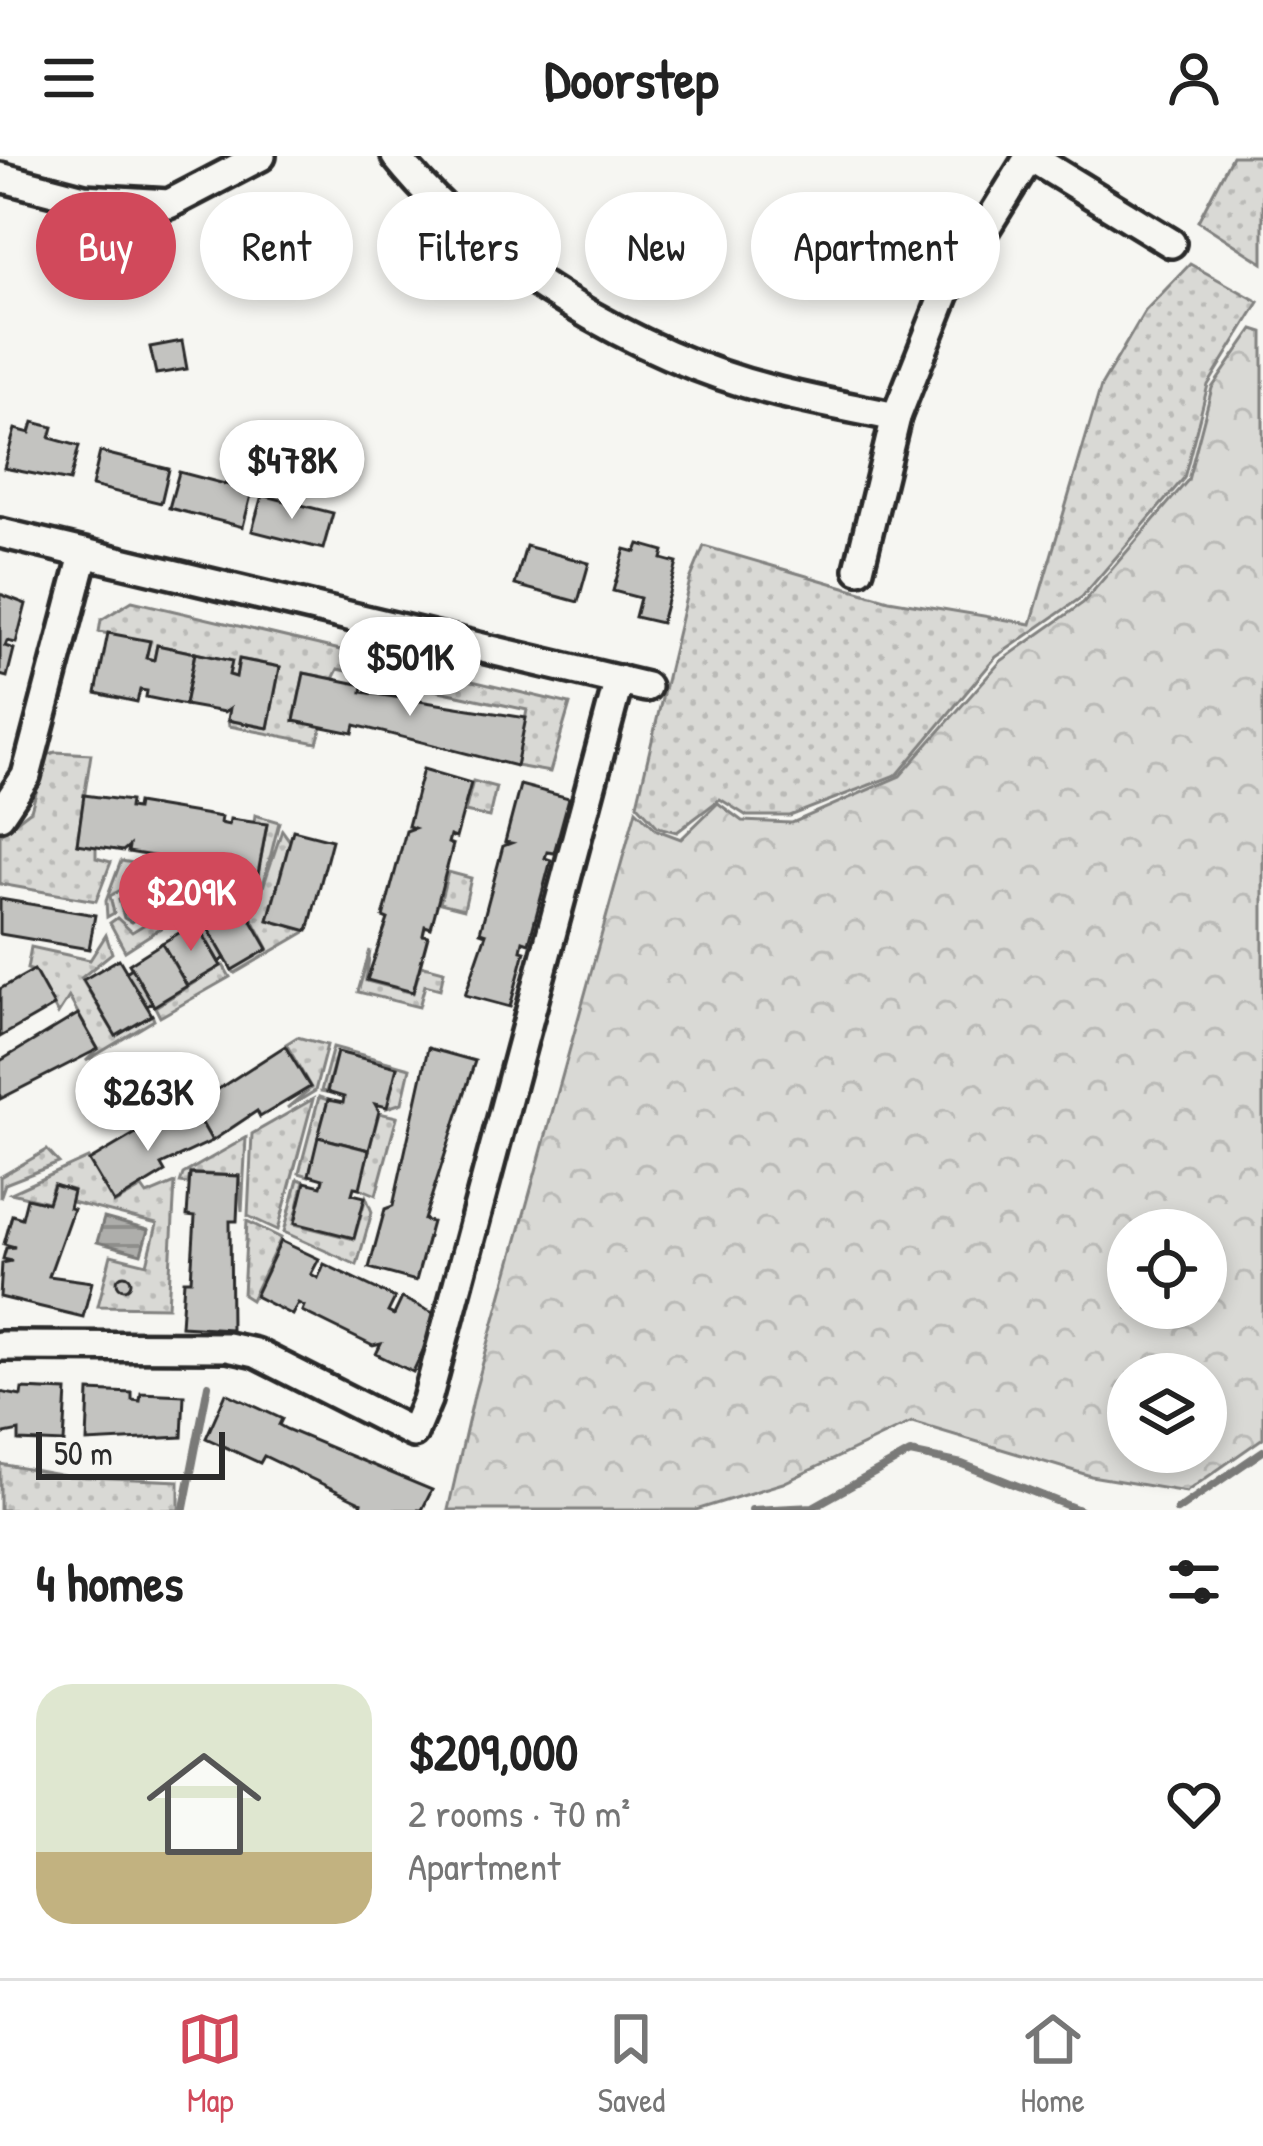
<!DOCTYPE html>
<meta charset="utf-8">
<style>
body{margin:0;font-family:"Patrick Hand",sans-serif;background:#f6f6f6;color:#222;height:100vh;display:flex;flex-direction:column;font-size:45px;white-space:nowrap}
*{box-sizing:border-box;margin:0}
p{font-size:39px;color:#767676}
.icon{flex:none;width:66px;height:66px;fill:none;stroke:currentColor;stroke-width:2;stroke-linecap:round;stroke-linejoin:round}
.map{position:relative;height:1354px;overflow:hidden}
.drawer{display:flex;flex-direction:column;background:#fff;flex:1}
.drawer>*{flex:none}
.guide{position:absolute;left:36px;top:36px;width:1191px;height:108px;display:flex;gap:24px}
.controls{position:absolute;left:1107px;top:1053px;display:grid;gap:24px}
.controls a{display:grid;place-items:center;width:120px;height:120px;border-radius:50%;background:#fff;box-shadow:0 6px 18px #0003;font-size:60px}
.scale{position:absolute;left:36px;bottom:30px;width:189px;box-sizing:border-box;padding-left:12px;border:6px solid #2b2b2b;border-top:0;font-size:33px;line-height:42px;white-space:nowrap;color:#2b2b2b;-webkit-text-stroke:9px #f6f6f2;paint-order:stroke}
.price{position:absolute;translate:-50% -102px;padding:0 27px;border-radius:42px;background:#fff;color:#222;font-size:39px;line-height:78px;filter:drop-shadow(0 3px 6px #0008)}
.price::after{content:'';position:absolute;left:50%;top:72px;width:36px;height:27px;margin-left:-18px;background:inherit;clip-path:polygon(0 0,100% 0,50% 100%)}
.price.current{background:#d1495b;color:#fff}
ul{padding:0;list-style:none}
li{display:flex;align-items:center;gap:36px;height:300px;padding:0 36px}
li span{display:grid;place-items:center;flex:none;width:336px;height:240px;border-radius:36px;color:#555}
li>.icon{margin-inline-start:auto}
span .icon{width:144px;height:144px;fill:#fffc;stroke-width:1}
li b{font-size:51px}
h2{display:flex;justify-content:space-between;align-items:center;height:144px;padding:0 36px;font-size:51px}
.pill{padding:0 42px;border-radius:54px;background:#fff;box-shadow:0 6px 18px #0003;font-size:42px;line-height:108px}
.pill.current{background:#d1495b;color:#fff}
header{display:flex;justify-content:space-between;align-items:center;height:156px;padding:0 36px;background:#fff;font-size:54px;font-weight:800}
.tabs{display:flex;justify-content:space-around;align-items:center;height:168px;border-top:3px solid #e0e0e0;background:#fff;font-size:33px;color:#767676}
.tabs a{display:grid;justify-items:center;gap:6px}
.tabs .current{color:#d1495b}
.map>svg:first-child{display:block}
</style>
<header><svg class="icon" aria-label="menu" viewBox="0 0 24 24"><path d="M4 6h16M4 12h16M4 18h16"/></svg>Doorstep<svg class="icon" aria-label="person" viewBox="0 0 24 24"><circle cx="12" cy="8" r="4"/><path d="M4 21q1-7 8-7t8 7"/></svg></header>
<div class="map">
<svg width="1263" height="1354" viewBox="0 0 1263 1354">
<defs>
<pattern id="grass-dots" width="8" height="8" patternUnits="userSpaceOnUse" patternTransform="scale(3)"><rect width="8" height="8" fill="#d9d9d5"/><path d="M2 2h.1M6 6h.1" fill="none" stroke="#babab7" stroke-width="1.8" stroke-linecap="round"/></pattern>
<pattern id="forest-crowns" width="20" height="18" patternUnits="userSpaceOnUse" patternTransform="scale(3)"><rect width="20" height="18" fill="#d9d9d5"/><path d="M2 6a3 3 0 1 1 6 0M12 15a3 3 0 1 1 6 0" fill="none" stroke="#babab7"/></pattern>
<pattern id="water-rules" width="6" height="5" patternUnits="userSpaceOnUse" patternTransform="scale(3)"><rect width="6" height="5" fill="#aeaeab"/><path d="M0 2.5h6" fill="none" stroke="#8e8e8b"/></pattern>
</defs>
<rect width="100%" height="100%" fill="#f6f6f2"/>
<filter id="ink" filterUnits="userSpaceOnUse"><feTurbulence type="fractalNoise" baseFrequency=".00833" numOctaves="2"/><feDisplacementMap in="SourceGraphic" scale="24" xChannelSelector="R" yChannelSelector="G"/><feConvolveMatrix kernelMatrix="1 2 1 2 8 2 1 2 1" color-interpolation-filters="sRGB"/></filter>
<g filter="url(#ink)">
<g fill="url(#grass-dots)" stroke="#828280" stroke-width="3">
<path d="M1232 0H1258L1263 13V107L1198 65Z"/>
<path d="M1190 108 1259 146 1208 229 1184 322 1082 441 996 501 898 618 790 660H747L720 643 677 676 658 671 637 648 690 424 704 390 889 444 1031 468 1101 230 1145 155Z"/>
<path d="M132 445 570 548 550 616 516 610 527 554 338 513 333 523 304 517 294 564 322 570 317 587 229 570 228 564 268 572 280 511 240 503 236 521 229 519 232 505 157 489 154 504 146 502 150 486 99 476 101 464Z"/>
<path d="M55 596 91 598 77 687 96 691V702L111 706 96 745 0 728V678L31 654 47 599Z"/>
<path d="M473 625 496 631 489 661 465 656Z"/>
<path d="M255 659 279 666 262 734 282 674 290 685 268 764 307 775 235 817 232 814 268 792 236 732 224 731 125 795 110 767 117 762 132 776 178 748 180 740 166 717 157 714 110 740 114 757 107 761 106 745 121 705 242 725 244 715 258 718 267 669 254 666Z"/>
<path d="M448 716 471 722 464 753 440 747Z"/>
<path d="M106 779 112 797 81 822 116 880 152 859 154 864 86 905 98 893 69 841 58 858 34 815 27 813 31 791 90 804Z"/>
<path d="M370 794 366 825 413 837 421 809 444 815 440 833 425 829 419 851 358 836Z"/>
<path d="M223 809 230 821 160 861 155 851Z"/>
<path d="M297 881 327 889 315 935 287 952 311 932 286 888Z"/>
<path d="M333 891 410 912 402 947 387 952 397 911 337 896 326 936 321 935Z"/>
<path d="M319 941 328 944 309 1020 299 1017Z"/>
<path d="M313 943 278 1074 248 1060 252 978Z"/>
<path d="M379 957 397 961 376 1039 359 1032Z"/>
<path d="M246 982 242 1056 239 1020 190 1017 188 1028 180 1027 183 1018Z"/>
<path d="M47 994 59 1007 5 1028 0 1042V1021Z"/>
<path d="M88 1002 114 1048 142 1032 147 1039 175 1027 168 1151 98 1150 111 1099 147 1108 157 1068 71 1046 73 1034 53 1029 48 1046 11 1037Z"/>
<path d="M298 1023 304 1025 294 1068 354 1083 366 1041 372 1056 357 1109 284 1076Z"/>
<path d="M247 1065 281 1082 251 1144 243 1139Z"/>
<path d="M0 1308 65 1320 179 1325V1354H0Z"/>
</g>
<path fill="url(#forest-crowns)" stroke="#828280" stroke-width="3" fill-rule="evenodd" d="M1253 173 1263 176V1282L1186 1336 1091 1320 912 1266 783 1327 696 1354H448L475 1235 636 654 657 674 681 683 718 647 742 665 792 667 900 620 1001 505 1083 447 1188 324 1212 232ZM1128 1074H1206V1152H1128ZM1128 1218H1206V1296H1128Z"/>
<g fill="url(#water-rules)" stroke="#7a7a78" stroke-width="3">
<path d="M158 721 171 742 131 766 124 762 119 744Z"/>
<path d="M104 1062 148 1074 141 1098 97 1086Z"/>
</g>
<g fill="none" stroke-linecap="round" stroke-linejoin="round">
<g stroke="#7a7a78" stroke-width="8">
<path d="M184 1352 208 1229"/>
<path d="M752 1354 813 1351 910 1297 962 1308 1079 1354"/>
<path d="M1177 1354 1263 1295"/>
</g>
</g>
<g fill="#c3c3c0" stroke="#2b2b2b" stroke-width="3">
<path d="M182 185 187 213 156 218 150 191Z"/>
<path d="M33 266 53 271 50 282 79 290 70 325 4 312 15 273 30 277Z"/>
<path d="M100 296 169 313 161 347 92 330Z"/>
<path d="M179 316 252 335 243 371 169 352Z"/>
<path d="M262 339 333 357 323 393 252 375Z"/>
<path d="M639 388 664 395 662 403 677 407 661 467 635 461 640 442 613 435 625 393 636 396Z"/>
<path d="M526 390 589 407 578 446 515 429Z"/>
<path d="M0 438 26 448 16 487 7 485 5 490 14 493 7 521 0 519Z"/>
<path d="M108 477 150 485 146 502 154 504 157 489 195 497 185 549 146 541 147 535 140 534 137 546 96 537Z"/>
<path d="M195 497 232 505 229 519 236 521 239 503 280 511 268 572 228 564 230 552 224 556 185 549Z"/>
<path d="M304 517 363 529 362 536 369 537 526 562 516 610 355 569 353 577 294 565Z"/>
<path d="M423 613 471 627 456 682 450 680 448 687 453 689 431 772 425 770 423 779 428 780 413 836 367 824 388 763 383 761 406 675 414 672 408 670Z"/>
<path d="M520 629 569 642 554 697 547 696 545 702 551 704 529 787 523 785 521 794 525 795 510 851 465 839 486 778 480 776 503 690 511 687 505 686Z"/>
<path d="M84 639 130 645 129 652 136 653 137 647 221 661 220 667 229 669 230 663 267 668 258 718 216 705 215 710 128 696 129 690 123 695 77 688Z"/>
<path d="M293 674 332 684 308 775 268 764Z"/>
<path d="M236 737 268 793 232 814 199 758Z"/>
<path d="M0 743 95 759 89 793 0 778Z"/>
<path d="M196 767 221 810 187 830 162 787Z"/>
<path d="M206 769 225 802 219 806 200 773Z"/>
<path d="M162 787 187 830 154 850 129 808Z"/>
<path d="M119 803 152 859 116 880 83 824Z"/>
<path d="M132 812 152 847 147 850 126 816Z"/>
<path d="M34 814 54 850 0 881V833Z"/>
<path d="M78 858 98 893 0 943V905Z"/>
<path d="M285 890 310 931 260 961 257 955 212 985 192 950Z"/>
<path d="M428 892 475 905 424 1064 432 1066 416 1125 369 1112 385 1053 393 1050Z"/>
<path d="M337 896 397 911 387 951 375 948 379 955 369 994 318 981 328 944 343 947 344 941 327 936Z"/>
<path d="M192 950 212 985 161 1009 165 1016 114 1047 89 1005 141 974 145 980Z"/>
<path d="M318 981 369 994 360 1032 354 1031 352 1038 365 1041 354 1082 295 1067 305 1026 321 1030 323 1023 309 1019Z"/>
<path d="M190 1018 239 1020 237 1065H230L231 1173 181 1170 184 1124H191L195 1061 187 1060Z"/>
<path d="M54 1029 73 1035 69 1052 73 1053 49 1120 92 1126 83 1161 0 1141 2 1107 12 1105 3 1103 6 1092 15 1091 4 1088 12 1059 22 1062 27 1042 48 1047Z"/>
<path d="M281 1085 319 1103 311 1118 318 1122 324 1108 395 1142 388 1156 394 1159 402 1142 439 1160 413 1216 376 1198 381 1188 373 1190 302 1155 304 1150 298 1147 292 1159 255 1140Z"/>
<circle cx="124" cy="1126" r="7"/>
<path d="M22 1233 67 1235 64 1287 19 1285V1275L0 1279V1236L21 1240Z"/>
<path d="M89 1235 132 1237V1244L140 1245 141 1237 184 1239 182 1281 87 1286Z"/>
<path d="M226 1237 282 1263 279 1269 286 1273 432 1334 422 1354H360L362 1347 264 1300 260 1307 206 1282Z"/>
</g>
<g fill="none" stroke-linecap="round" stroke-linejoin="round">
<defs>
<g id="minor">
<path d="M396 0C482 108 638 200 771 234 812 245 854 252 896 261"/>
<path d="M1029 0 1171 87"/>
<path d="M0 21 84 43 169 48 261 0"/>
<path d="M0 377 646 531"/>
<path d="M859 413 896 261 945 137 1030 0"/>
<path d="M0 659 26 620 84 399"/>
<path d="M0 1190 227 1191 255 1197 413 1277 427 1244 619 524"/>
</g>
</defs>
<use href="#minor" stroke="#2b2b2b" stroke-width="36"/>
<use href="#minor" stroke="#f6f6f2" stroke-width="27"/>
</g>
</g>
</svg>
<div class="controls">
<a><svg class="icon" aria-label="locate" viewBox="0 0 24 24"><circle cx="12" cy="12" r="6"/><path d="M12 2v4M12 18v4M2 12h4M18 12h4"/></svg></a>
<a><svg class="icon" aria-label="layers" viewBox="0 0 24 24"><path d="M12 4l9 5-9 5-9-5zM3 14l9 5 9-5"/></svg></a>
</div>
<div class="scale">50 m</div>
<b class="price" style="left:292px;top:366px">$478K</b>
<b class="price" style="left:410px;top:563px">$501K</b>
<b class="price current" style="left:191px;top:798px">$209K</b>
<b class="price" style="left:148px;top:998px">$263K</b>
<div class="guide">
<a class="pill current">Buy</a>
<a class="pill">Rent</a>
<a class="pill">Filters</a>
<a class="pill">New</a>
<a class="pill">Apartment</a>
</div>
</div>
<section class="drawer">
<h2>4 homes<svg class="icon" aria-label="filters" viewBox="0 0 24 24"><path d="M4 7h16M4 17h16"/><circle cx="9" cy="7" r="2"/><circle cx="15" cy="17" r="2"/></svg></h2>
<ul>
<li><span style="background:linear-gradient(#dfe7d0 70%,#c2b280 0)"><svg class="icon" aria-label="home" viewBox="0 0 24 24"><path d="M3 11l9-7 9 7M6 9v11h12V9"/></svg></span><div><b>$209,000</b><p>2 rooms · 70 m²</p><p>Apartment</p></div><svg class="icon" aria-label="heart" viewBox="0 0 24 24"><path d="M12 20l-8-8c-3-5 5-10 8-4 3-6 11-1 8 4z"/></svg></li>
</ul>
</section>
<nav class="tabs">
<a class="current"><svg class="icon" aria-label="map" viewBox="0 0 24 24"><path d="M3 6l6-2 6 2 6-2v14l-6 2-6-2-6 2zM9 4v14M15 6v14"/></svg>Map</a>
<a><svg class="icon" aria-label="saved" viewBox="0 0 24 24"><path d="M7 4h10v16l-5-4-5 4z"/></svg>Saved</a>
<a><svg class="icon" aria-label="home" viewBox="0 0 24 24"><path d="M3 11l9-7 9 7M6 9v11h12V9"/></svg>Home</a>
</nav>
